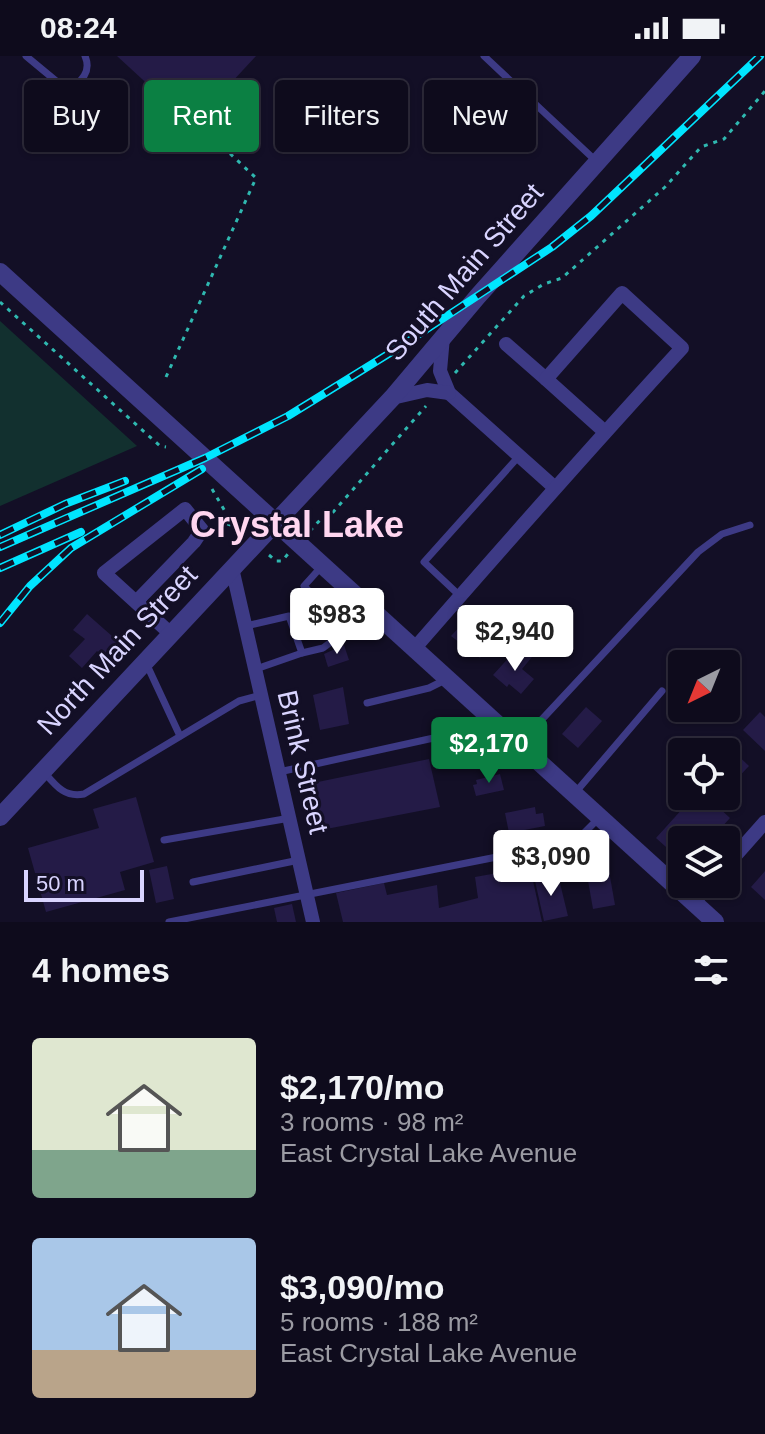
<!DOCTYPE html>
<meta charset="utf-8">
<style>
body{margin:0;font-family:Helvetica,sans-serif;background:#171425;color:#f1f3f6;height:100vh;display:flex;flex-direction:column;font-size:30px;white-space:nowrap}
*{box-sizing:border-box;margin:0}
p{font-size:26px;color:#9b9ba3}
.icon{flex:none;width:44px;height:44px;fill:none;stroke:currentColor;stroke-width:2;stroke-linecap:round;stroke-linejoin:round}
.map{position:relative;height:866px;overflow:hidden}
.drawer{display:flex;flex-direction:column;background:#0e0b1c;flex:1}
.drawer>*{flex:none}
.banner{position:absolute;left:24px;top:24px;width:718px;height:72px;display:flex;gap:16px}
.needle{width:52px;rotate:223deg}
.tools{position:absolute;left:668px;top:594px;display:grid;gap:16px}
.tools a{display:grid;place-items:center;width:72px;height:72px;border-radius:8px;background:#0e0b1c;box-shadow:0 2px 6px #0004,0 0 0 2px #2e2b3b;font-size:40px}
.scale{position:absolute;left:24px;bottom:20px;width:120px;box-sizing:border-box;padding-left:8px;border:4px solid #d9d4ff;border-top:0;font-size:22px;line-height:28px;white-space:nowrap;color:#d9d4ff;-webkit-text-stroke:6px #130f26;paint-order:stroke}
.price{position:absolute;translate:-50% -68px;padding:0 18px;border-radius:8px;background:#fff;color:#222;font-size:26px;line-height:52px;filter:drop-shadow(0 2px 4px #0008)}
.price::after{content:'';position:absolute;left:50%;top:48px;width:24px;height:18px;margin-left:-12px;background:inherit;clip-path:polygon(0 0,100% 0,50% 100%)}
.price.current{background:#0b8043;color:#fff}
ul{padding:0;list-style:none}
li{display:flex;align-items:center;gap:24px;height:200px;padding:0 32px}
li span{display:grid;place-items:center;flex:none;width:224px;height:160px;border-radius:8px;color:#555}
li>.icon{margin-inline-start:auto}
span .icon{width:96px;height:96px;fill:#fffc;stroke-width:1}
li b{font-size:34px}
h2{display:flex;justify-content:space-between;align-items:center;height:96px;padding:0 32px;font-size:34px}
.chip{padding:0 28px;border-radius:8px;background:#0e0b1c;box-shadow:0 2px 6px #0004,0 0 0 2px #2e2b3b;font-size:28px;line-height:72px}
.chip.current{background:#0b8043;color:#fff}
.status{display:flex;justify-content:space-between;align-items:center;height:56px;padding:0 40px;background:#0e0b1c;direction:ltr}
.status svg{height:22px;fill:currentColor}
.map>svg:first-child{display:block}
</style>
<div class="status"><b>08:24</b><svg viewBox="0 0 49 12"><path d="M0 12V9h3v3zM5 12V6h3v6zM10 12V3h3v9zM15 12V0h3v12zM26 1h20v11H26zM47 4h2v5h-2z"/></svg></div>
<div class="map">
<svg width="765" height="866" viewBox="0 0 765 866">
<rect width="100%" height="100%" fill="#130f26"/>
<path fill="#12302f" d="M0 265 137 390 0 450Z"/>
<g fill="#241b47">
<path d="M117 0H256L192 69Z"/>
<path d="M476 553 492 567 489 571 499 581 480 602 451 580Z"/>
<path d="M87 558 121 588 107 604 97 595 82 612 69 600 85 583 73 574Z"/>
<path d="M344 589 349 604 328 611 324 598Z"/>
<path d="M513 597 521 604 527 597 532 601 522 613 534 623 521 638 509 628 507 631 493 619Z"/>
<path d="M343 631 349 668 320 674 313 639Z"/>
<path d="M586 651 602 665 578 692 562 678Z"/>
<path d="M760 656 765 661V695L743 674Z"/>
<path d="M731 693 749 710 730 730 726 727V698Z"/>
<path d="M429 703 440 751 321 774 313 727Z"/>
<path d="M500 718 504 734 476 740 473 729 477 728 476 724Z"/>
<path d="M694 740H706L730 762 710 784H682V792L675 799 656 782Z"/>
<path d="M136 741 154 806 120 816 125 834 46 856 28 792 99 772 93 753Z"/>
<path d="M535 751 536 758 543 757 545 770 509 777 505 757Z"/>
<path d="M167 810 174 843 156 847 149 814Z"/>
<path d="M530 811 542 866H343L336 837 384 827 387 839 437 829 439 852 478 842 475 821Z"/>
<path d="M609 815 615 849 593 853 587 819Z"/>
<path d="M765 815V844L751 831Z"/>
<path d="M558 819 568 860 544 865 535 825Z"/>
<path d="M292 848 296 866H277L274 852Z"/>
</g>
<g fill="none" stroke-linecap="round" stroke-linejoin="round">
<g stroke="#2fb8b0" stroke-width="3" stroke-dasharray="4 6" stroke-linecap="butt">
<path d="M0 246 160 390 166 391"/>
<path d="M455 317 524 240 544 228 562 222 665 131 701 91 724 83 765 35"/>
<path d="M166 321 256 122 222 90"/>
<path d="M212 433 226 457 225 467 233 470 244 478"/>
<path d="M310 475 320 464 328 462 426 350"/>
<path d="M269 499 276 505H282L288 498"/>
</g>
<g stroke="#3d3a85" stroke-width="7">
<path d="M26 0 102 63"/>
<path d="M484 0 596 105"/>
<path d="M69 35C81 25 92 16 85 0"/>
<path d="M460 540 424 506 520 399"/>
<path d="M332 558 352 537"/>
<path d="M246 570 289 560 302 597 256 613"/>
<path d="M302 597 323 592 339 580 337 564 304 530 322 510"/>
<path d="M146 607 180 680"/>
<path d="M367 647 429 632 445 624"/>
<path d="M519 688 698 496 722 478 750 469"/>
<path d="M44 716C56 730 65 742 84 738L239 645 261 639"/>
<path d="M279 716 470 674 484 660"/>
<path d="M575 737 662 635"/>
<path d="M164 784 290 762"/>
<path d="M193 826 299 804"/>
<path d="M169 866 567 787 580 781 599 762"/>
</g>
<g stroke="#3d3a85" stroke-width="14">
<path d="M443 281 440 315 449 337 554 431"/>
<path d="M506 288 546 323"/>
<path d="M392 342 427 334 449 337"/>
<path d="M232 512 313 866"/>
<path d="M136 546 194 486 202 474 185 453 104 517 171 578"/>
<path d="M414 593C502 492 591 391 682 292L622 237 546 323 605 376"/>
<path d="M726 810 765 766"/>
<path d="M693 847 710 828"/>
</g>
<g stroke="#3d3a85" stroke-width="18">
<path d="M0 216 715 866"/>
<path d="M0 761 392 342 478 240 692 0"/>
</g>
<defs>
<g id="rail">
<path d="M0 479 65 448 125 425"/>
<path d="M0 491 205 402 288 360 398 292 552 191 591 160 760 0"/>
<path d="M0 512 81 476"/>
<path d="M0 567 30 530 71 492 202 413"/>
</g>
</defs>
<use href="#rail" stroke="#00e5ff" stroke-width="8"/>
<use href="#rail" stroke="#130f26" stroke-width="5" stroke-dasharray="15" stroke-linecap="butt"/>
</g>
<g text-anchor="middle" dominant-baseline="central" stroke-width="6" stroke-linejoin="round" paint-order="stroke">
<g font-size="28" fill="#d9d4ff" stroke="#130f26">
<text transform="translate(464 216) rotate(-49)">South Main Street</text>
<text transform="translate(117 594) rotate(-47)">North Main Street</text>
<text transform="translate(303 706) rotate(77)">Brink Street</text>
</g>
<g font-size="36" font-weight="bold" fill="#ffd6f0" stroke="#130f26">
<text x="297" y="468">Crystal Lake</text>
</g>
</g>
</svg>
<div class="tools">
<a><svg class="needle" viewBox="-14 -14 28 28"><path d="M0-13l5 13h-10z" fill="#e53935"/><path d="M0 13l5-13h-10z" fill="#9b9ba3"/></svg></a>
<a><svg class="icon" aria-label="locate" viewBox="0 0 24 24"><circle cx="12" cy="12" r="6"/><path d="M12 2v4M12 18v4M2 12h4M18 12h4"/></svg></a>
<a><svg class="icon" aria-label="layers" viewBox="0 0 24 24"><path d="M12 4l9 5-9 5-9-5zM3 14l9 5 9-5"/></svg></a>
</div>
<div class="scale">50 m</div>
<b class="price" style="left:337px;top:600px">$983</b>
<b class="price" style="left:515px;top:617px">$2,940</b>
<b class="price current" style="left:489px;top:729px">$2,170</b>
<b class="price" style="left:551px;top:842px">$3,090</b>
<div class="banner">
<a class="chip">Buy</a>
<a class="chip current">Rent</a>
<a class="chip">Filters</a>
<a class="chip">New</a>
</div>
</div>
<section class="drawer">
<h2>4 homes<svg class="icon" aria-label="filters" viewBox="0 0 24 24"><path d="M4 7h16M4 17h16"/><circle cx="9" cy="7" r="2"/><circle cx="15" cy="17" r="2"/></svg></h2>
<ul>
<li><span style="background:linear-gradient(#dfe7d0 70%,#7fa58c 0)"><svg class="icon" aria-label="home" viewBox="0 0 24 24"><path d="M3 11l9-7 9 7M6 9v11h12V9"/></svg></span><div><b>$2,170/mo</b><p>3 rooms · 98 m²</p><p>East Crystal Lake Avenue</p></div></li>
<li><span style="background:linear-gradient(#a9c7e8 70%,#b9a48a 0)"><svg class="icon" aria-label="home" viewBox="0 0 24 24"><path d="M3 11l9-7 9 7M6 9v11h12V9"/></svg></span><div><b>$3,090/mo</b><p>5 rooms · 188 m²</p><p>East Crystal Lake Avenue</p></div></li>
</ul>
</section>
